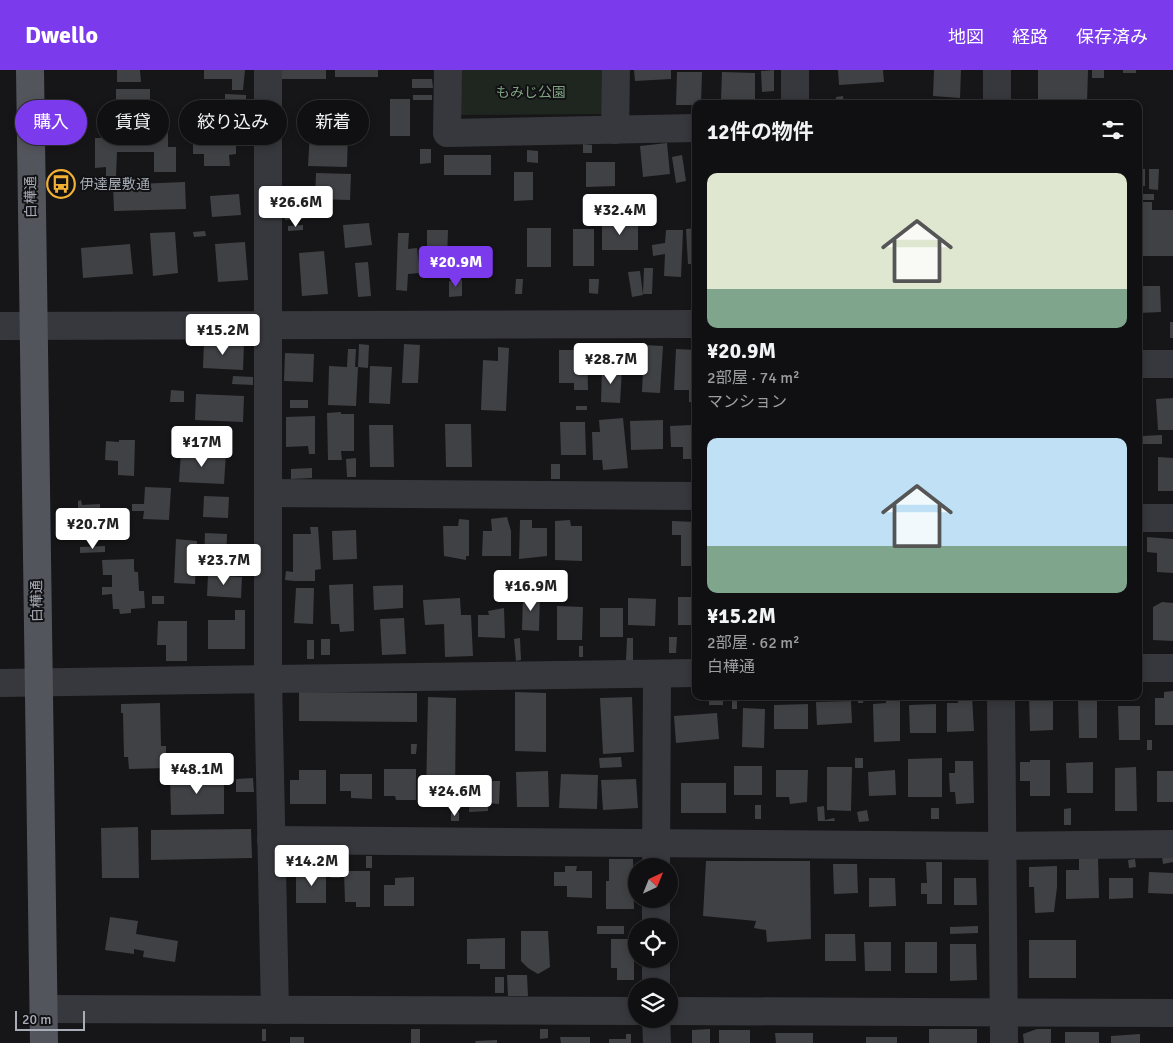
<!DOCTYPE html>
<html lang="ja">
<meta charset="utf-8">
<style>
body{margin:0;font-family:Signika,"Noto Sans JP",sans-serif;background:#19191b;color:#f1f3f6;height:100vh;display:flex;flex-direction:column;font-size:19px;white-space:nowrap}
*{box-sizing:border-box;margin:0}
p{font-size:16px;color:#9c9d9f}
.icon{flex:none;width:28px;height:28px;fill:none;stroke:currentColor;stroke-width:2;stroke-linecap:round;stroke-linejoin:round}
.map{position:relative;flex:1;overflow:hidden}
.sheet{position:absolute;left:692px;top:30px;width:450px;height:600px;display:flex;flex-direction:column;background:#101012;border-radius:10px;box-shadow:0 2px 8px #0003,0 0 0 1px #303032}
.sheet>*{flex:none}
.banner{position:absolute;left:15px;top:30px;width:475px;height:45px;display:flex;gap:10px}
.needle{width:32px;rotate:43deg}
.tools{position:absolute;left:628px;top:788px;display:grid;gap:10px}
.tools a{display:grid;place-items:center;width:50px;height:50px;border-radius:50%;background:#101012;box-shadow:0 2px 8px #0003,0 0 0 1px #303032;font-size:25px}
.scale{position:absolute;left:15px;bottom:12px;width:70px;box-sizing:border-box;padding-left:5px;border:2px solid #a8adb8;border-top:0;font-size:14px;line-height:18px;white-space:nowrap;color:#a8adb8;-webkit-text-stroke:4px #111113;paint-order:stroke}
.price{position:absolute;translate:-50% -42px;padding:0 11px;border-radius:5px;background:#fff;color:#222;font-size:16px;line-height:32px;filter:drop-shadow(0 1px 2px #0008)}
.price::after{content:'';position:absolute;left:50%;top:30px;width:15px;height:11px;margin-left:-8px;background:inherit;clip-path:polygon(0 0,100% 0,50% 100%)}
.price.selected{background:#7c3aed;color:#fff}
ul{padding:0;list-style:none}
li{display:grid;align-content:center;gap:10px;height:265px;padding:0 15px}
li span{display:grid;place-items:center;height:155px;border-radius:10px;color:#555}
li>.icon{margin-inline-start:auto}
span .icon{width:90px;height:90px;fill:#fffc;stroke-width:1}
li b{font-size:21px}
h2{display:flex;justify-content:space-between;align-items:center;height:60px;padding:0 15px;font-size:21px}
.pill{padding:0 18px;border-radius:22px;background:#101012;box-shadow:0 2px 8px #0003,0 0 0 1px #303032;font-size:18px;line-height:45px}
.pill.selected{background:#7c3aed;color:#fff}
header{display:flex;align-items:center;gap:30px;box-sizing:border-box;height:70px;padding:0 25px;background:#7c3aed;color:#fff}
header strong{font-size:24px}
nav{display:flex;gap:28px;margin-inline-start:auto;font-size:18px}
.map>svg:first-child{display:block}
</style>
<header>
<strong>Dwello</strong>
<nav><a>地図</a><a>経路</a><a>保存済み</a></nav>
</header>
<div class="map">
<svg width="1173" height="973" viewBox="0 0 1173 973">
<rect width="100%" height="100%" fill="#161618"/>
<path fill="#1e261f" d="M459 0H603L604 44 458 45Z"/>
<g fill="#404145">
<path d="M117 0H140L141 12H117Z"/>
<path d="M204 0H245L243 20H232V9H204Z"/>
<rect x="282" y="0" width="44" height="9"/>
<rect x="335" y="0" width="43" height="7"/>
<path d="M634 0H671V9L635 11Z"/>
<path d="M774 0V21L762 22 761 1Z"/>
<path d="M838 0H883L884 12 839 15Z"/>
<path d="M934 0H961L960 28 933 26Z"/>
<path d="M1038 0H1088L1087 34H1038Z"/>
<rect x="1092" y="0" width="12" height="8"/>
<rect x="1123" y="0" width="13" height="3"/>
<path d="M677 2H702L701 34H696V35H676Z"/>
<path d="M722 2 755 3V30L721 29Z"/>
<path d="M412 9H432L433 18H412Z"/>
<rect x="116" y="19" width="34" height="25"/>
<path d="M225 24 246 25V49H225Z"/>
<rect x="413" y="25" width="19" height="5"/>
<path d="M843 26 844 34H836V27Z"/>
<rect x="390" y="29" width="20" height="37"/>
<path d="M826 29V34H807V30Z"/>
<rect x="209" y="37" width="4" height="13"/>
<path d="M193 60H236V84L229 85 230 96H204V84H193Z"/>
<path d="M111 62 168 63V77H176V102H154V82H117L116 106H106V97L95 98V68H110Z"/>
<path d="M310 62 348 63 347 97 308 96Z"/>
<path d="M667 73 670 104 643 107 640 76Z"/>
<path d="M583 74 592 75V83H583Z"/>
<path d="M420 79H431V93L420 94Z"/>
<path d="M527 80 538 81V93L527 92Z"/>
<rect x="444" y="85" width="47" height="20"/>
<path d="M682 85 686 111 676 113 672 87Z"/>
<path d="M586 92H615V116L586 117Z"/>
<rect x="1139" y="99" width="6" height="17"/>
<path d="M1149 99H1159L1158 120 1149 119Z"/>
<path d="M514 102H533V130L514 131Z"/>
<path d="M316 103 351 104 350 130 315 129Z"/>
<path d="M185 112 186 139 114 141 113 115Z"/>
<path d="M239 124 241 145 212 147 210 126Z"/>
<rect x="1140" y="124" width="14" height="6"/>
<path d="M1139 132H1152V140H1173V186H1139Z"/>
<path d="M310 143V148L285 150 284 145Z"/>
<path d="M602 152 638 153V180H602Z"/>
<path d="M369 153 372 175 345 178 343 155Z"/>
<path d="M303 155V160L288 161V156Z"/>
<rect x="527" y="158" width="24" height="39"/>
<path d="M696 158V194H688L686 159Z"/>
<rect x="573" y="159" width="21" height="37"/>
<path d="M427 160H448L447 190 427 189Z"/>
<path d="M666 160H683L681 207 664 206 665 184 653 186 652 175 665 173Z"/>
<path d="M205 161 206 166 194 167 193 162Z"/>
<path d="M175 162 178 203 153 206 150 163Z"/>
<path d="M398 163H409L408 179 417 178 420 203 408 204 407 221 396 220Z"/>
<path d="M245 172 248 210 218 212 215 174Z"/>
<path d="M130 174 133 204 83 208 81 178Z"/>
<path d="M324 181 328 224 302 226 299 183Z"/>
<path d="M368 192 371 226 358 227 355 193Z"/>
<path d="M644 198H653L652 224H643Z"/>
<path d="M640 201 643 225 632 227 628 202Z"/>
<path d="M516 209H523L522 224H515Z"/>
<path d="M589 209H599L598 224 589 223Z"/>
<path d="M462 210V226L449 227V211Z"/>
<path d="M1139 216H1160L1161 242 1139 243Z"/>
<rect x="1170" y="252" width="3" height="16"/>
<path d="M204 272 244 274 243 300 203 298Z"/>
<path d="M359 274 369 275 368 298 358 297Z"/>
<path d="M404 274 420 275 418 313H402Z"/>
<path d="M644 275 663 276 660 323 642 322Z"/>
<path d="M613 276 619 277V292H612Z"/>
<path d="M498 277 509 278 506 341 481 340 483 290 498 291Z"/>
<path d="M348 279H356L355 297H358L356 336 328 335 329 296 347 297Z"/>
<path d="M676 279 696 280V333L689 332V320H674Z"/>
<path d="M559 280H587L588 320H574V313H559Z"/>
<path d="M285 283 314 284 313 312 284 311Z"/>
<path d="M370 296 392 297 390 334 369 333Z"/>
<path d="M602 298 622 299 620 333 601 332Z"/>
<path d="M233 306 253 307V315L232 314Z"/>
<path d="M171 320 184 321V332H170Z"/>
<path d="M196 324 244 326 243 352 195 350Z"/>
<path d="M1173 328V360H1158L1156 329Z"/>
<rect x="290" y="330" width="18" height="8"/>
<rect x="576" y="336" width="11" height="4"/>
<path d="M341 342V344H354V381H341L342 390H328L327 343Z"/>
<path d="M315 346V384H309L308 376 286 377V347Z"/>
<path d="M623 348 628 398 603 400 602 390H593L592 362H600L599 350Z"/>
<path d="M663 350V379L631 380 630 351Z"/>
<path d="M560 352H585L586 385H561Z"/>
<path d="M445 354H471L472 397H446Z"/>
<path d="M369 355H393L394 397H370Z"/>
<path d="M691 355 696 356V389H683V377H671L670 356Z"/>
<path d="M1162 365V374H1142V366Z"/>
<path d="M119 370H135L134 406 118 405V391L105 390 106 371 119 372Z"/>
<path d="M181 381 226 383 224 414 179 412Z"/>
<path d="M1158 387 1173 388V421H1158Z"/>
<path d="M356 388V407H347L346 389Z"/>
<rect x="551" y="394" width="9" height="15"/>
<path d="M312 398V408L291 409V399Z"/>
<path d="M145 417 171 418 169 450 143 449 144 441H132V434H144Z"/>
<path d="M204 426 229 427 228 448 203 447Z"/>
<path d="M81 430 82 435 100 434 101 454 78 455V431Z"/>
<path d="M507 447 511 461V486H482L483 461H492L491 449Z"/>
<path d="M459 449 469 450V486H466V490L444 486 443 456H458Z"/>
<path d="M520 450H532V458H547V486L519 489Z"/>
<path d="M570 450 571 456H582V491L555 490V451Z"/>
<path d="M115 451H120L121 462H115Z"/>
<path d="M672 451 696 452V496H681V465H672Z"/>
<path d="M310 457H318L321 499 315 500V511H294L285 510 286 501 293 502V464H311Z"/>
<path d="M356 460 357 489 333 490 332 461Z"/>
<path d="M205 463 227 464 226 494 204 493Z"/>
<path d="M1147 467 1173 469V503L1157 502V483L1147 482Z"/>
<path d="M176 469 197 471 195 514 174 513Z"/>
<path d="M105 476V482L80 483V477Z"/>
<path d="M134 489V500L135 502H138L139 521H144L145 538 131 539V543L120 544 119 539H113L112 524 102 525V517H112V505H103L102 490Z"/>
<path d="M234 490 254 491V500L234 499Z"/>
<path d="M208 505 242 507 241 528 207 526Z"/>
<path d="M353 514 354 561 340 562 339 554H331L329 515Z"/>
<path d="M403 515V538L374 540 373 516Z"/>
<path d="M296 518H314L313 554 294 553Z"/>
<path d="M523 523 540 524 539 561 522 560Z"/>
<rect x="152" y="526" width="12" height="8"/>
<rect x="678" y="527" width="18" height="28"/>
<path d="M460 528 461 545H471L473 586 445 587 444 554 425 555 423 530Z"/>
<path d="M628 528 656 529 655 556 628 555Z"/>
<path d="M1162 532 1173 533V571L1153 570V537Z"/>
<path d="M557 536 583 537 582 570H557Z"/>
<path d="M504 538 505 568 478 567V545H489L488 541Z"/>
<rect x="600" y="538" width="23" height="29"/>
<path d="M235 540H245V579H208V550H235Z"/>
<path d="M404 548 406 584 382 585 380 549Z"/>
<path d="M158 551H187V591H166V575H157Z"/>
<path d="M669 567H677L676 583H669Z"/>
<path d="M520 568 521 590 516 591 514 569Z"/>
<path d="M627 568H633V591H626Z"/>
<rect x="321" y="569" width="9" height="16"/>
<rect x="307" y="570" width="7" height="19"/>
<rect x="579" y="576" width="4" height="11"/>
<path d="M1173 621V655H1155V628H1164V622Z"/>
<path d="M299 622 417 623V652L299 651Z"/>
<path d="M515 622 546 623V682L515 681Z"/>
<rect x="709" y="626" width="14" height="9"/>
<rect x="732" y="626" width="5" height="13"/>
<path d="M858 626H864L863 633H858Z"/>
<path d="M957 626H972L974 661 947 662V633H958Z"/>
<path d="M1029 626H1053V660L1030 661Z"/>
<path d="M428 627 456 628 455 729 426 728Z"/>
<path d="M632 627 634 682 603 684 600 628Z"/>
<path d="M900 627V671L874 672 873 634 886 633V628Z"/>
<path d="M1097 629V668H1079L1078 630Z"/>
<path d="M851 631 852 653 817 655 816 632Z"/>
<path d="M160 633 161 676H166V698L129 699 128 687H124L123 643H121V634Z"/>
<path d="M808 634V659H774V635Z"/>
<path d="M936 634V663H910L909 635Z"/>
<path d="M1118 636H1140V670H1119Z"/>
<path d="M743 638 765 639 764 678 742 677Z"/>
<path d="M717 643 719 669 676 673 674 646Z"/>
<rect x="1147" y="670" width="5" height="10"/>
<path d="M411 674H417L416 684H411Z"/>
<path d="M621 687 622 697 600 698 599 688Z"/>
<rect x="855" y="688" width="8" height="10"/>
<path d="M942 688V727H908V689Z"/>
<path d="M1030 690H1050V726H1030V711H1020V692H1030Z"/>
<path d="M955 691H973L974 733 956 734 955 722H950L949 703H955Z"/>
<path d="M1093 692V723H1067L1066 693Z"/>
<rect x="734" y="696" width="28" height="29"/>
<path d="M827 697H852L851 741 827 740Z"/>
<path d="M1136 697 1137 741H1115V698Z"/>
<path d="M384 699H416V730H396L395 726H384Z"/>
<path d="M299 700H326V734H290V710H299Z"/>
<path d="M776 700H808L807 732 790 734 789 727H776Z"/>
<path d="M895 700 896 725 869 726 868 702Z"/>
<path d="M548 701 549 737H517L516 702Z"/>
<rect x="1157" y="701" width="16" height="31"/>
<path d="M340 704H372V729L351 728V721H340Z"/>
<path d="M561 704 598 705 597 739 559 738Z"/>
<path d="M224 706V744L171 745 170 707Z"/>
<path d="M253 708 254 722H236V709Z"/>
<path d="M636 709 638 738 603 740 601 710Z"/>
<path d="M470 711H500L499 734 488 733V741L469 742Z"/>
<rect x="681" y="713" width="45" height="30"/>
<rect x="755" y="735" width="6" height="14"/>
<path d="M824 736 825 750 834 748 835 751H818L817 737Z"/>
<rect x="931" y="738" width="8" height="11"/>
<path d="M1071 738V755H1064V739Z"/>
<path d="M867 740 869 751 859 752 857 742Z"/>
<path d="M459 742V751H451V743Z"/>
<path d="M138 757 139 808H102L101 758Z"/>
<path d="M251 759 252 788 151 790V760Z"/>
<path d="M1173 785V792L1163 794 1162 787Z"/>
<rect x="331" y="786" width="9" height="22"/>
<rect x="366" y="786" width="6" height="12"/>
<rect x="307" y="787" width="19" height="7"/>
<path d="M1079 787H1098L1099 828 1066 829V800H1079Z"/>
<path d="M609 789H633L634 839H606V811H609Z"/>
<path d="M1135 789 1136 797 1129 798 1128 790Z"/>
<path d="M706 791H810L811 869 767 872 766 860 754 858 756 851 703 846Z"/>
<path d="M926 792H942V834H927V824H921V813H927Z"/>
<path d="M833 794H857L858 823 834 824Z"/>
<path d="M565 796H577L576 801H592V828L567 827V816H554V802H565Z"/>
<path d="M1057 796V817L1054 842 1035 843 1034 817H1029V797Z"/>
<path d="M326 799V833H296V806H308V800Z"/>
<path d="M344 801H370V837H356V832H345Z"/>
<path d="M1149 802 1173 803V824L1148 823Z"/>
<path d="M414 807V836H384V815H395V808Z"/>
<path d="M869 808H895L896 836 869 837Z"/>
<path d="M954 808H976L977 835H954Z"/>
<path d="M1109 808H1133V828L1109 829Z"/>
<path d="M110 847 138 851 136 864 178 871 175 892 143 887 144 881 134 879V884L105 880Z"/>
<rect x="597" y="856" width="27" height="8"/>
<path d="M978 856V863L950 864V857Z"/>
<path d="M521 861H548L550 897 538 904 528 898 521 891Z"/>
<path d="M825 864H855L856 891H825Z"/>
<path d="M505 868V899H480V894H467V869Z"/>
<path d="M611 869H634V910H617V898H611Z"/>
<rect x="1029" y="870" width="47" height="38"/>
<path d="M864 872H891V901H865Z"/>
<rect x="905" y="872" width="32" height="31"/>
<path d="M950 874H976L977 910 950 911Z"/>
<path d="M507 905H527L528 926H508Z"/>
<rect x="495" y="907" width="9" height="16"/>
<rect x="262" y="959" width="4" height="12"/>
<rect x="411" y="959" width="9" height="14"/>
<path d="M540 959H548V968L540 969Z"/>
<path d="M710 959V973H692V960Z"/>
<rect x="929" y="959" width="48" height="14"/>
<path d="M1037 959H1051V973H1024L1023 964Z"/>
<rect x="719" y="960" width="31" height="13"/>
<rect x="1065" y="962" width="34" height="11"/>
<path d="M775 963H813V973H776Z"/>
<path d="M626 964H631V973H609V969H626Z"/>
<path d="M1140 964V973H1111V966Z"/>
<rect x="290" y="967" width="14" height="6"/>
<path d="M560 967H590V973H561Z"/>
<rect x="866" y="967" width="31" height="6"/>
<path d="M497 970V973H476L475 971Z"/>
</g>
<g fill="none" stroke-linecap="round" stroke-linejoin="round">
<g stroke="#37383d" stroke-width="28">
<path d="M268 0V610L275 940"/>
<path d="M448 0 447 63 696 58"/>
<path d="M997 0V34"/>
<path d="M795 34V0"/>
<path d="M615 60 616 0"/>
<path d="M0 256 696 254"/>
<path d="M1139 294H1173"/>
<path d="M268 423 696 426"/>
<path d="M1139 448H1173"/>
<path d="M1139 598H1173"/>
<path d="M0 613 696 603"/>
<path d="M1001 626 1004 973"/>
<path d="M271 770 1002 776 1173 774"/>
<path d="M656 796 657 604"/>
<path d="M656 856V829"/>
<path d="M656 916V889"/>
<path d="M44 939 636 941"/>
<path d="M669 941 1173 943"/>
<path d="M656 949 657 973"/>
</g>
<path stroke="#53555c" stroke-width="28" d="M30 0 44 973"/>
</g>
<defs>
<symbol id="bus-ring" viewBox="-11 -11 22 22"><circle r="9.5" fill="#111113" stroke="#f2b134" stroke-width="1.5"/><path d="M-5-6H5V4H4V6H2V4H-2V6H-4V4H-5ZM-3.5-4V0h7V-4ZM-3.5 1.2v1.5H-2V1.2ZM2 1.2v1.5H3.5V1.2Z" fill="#f2b134"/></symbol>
</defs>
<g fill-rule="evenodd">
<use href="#bus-ring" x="45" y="98" width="32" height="32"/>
</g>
<g text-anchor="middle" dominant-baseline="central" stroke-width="4" stroke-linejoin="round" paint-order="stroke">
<g font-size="14" fill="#7fa381" stroke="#111113">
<text x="531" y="22">もみじ公園</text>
</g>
<g font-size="14" fill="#a8adb8" stroke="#111113" text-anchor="start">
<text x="80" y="114">伊達屋敷通</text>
</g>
<g font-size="14" fill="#a8adb8" stroke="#111113">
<text transform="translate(31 127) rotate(-91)">白樺通</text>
<text transform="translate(37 531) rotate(-91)">白樺通</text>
</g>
</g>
</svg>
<div class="tools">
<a><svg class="needle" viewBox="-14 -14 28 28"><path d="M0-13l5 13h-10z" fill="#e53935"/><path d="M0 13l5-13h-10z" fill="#9c9d9f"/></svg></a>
<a><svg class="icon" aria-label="locate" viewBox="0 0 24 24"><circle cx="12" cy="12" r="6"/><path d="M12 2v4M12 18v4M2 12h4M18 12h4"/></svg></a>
<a><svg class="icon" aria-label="layers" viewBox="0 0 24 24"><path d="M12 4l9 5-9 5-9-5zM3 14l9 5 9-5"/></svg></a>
</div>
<div class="scale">20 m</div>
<b class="price" style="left:296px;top:158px">¥26.6M</b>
<b class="price" style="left:620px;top:166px">¥32.4M</b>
<b class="price selected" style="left:456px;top:218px">¥20.9M</b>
<b class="price" style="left:223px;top:286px">¥15.2M</b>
<b class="price" style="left:611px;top:315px">¥28.7M</b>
<b class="price" style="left:202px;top:398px">¥17M</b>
<b class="price" style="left:93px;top:480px">¥20.7M</b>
<b class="price" style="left:224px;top:516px">¥23.7M</b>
<b class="price" style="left:531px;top:542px">¥16.9M</b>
<b class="price" style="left:197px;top:725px">¥48.1M</b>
<b class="price" style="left:455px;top:747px">¥24.6M</b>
<b class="price" style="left:312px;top:817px">¥14.2M</b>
<div class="banner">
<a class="pill selected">購入</a>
<a class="pill">賃貸</a>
<a class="pill">絞り込み</a>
<a class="pill">新着</a>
</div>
<section class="sheet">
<h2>12件の物件<svg class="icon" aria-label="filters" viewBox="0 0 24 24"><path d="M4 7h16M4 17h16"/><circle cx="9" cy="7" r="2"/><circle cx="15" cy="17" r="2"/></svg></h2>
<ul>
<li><span style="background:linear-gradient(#dfe7d0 75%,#7fa58c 0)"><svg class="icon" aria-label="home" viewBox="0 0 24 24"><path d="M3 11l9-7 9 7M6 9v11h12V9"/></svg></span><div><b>¥20.9M</b><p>2部屋 · 74 m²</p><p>マンション</p></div></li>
<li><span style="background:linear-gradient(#bfe0f5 70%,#7fa58c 0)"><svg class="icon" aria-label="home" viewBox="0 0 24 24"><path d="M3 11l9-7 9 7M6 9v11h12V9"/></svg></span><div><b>¥15.2M</b><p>2部屋 · 62 m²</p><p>白樺通</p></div></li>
</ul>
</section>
</div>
